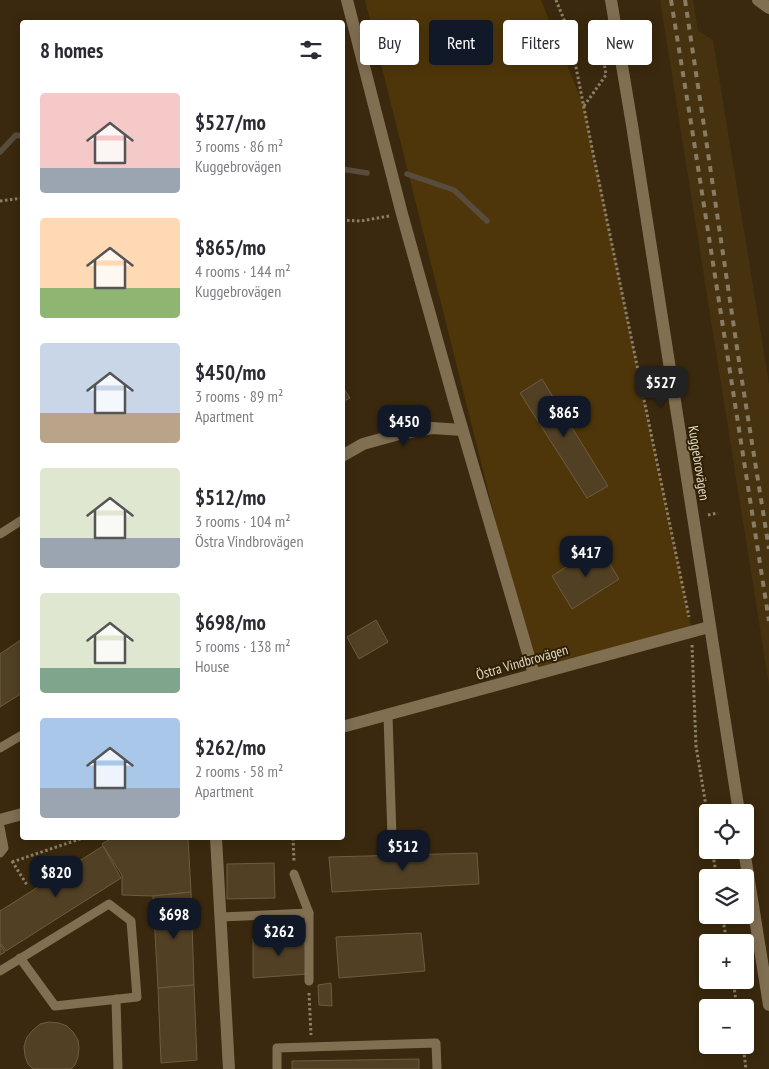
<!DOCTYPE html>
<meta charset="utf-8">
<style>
body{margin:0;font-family:"PT Sans Narrow",sans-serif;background:#f7f7f7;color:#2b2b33;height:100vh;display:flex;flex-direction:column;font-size:19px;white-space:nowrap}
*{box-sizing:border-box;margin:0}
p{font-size:16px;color:#7c7c81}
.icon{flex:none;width:28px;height:28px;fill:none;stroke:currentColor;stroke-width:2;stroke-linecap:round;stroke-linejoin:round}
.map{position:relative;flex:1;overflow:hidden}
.sheet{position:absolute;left:20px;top:20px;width:325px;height:820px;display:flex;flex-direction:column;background:#fff;border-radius:5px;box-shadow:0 2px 12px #0003}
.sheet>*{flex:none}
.top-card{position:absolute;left:360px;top:20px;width:334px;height:45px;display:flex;gap:10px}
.tools{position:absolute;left:699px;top:804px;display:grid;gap:10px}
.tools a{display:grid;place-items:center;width:55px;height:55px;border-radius:5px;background:#fff;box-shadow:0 2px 12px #0003;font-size:25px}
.price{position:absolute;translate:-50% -42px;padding:0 11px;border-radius:10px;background:#111827;color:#fff;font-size:16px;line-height:32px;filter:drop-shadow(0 1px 2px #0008)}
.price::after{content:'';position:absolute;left:50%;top:30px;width:15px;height:11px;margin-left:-8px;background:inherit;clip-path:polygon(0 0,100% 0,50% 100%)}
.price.selected{background:#222;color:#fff}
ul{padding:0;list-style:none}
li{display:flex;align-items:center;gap:15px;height:125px;padding:0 20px}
li span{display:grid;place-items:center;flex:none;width:140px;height:100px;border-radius:5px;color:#555}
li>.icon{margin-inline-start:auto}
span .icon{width:60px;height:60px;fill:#fffc;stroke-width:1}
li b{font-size:21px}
h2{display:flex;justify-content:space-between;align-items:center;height:60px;padding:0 20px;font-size:21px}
.tag{padding:0 18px;border-radius:5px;background:#fff;box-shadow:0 2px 12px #0003;font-size:18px;line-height:45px}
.tag.selected{background:#111827;color:#fff}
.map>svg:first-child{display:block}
</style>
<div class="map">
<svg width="769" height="1069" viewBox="0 0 769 1069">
<rect width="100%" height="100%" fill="#3a290e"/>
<path fill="#46320e" d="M660 0H693L698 31 713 40 769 384V685Z"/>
<path fill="#4e360a" d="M365 0H541L584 107 692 632 534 674Z"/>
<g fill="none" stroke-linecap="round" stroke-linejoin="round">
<g stroke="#584d3c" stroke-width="5.5">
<path d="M0 152 16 135 22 136"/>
<path d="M342 169 367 173"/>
<path d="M407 174 454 190 487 221"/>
</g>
</g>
<g fill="#514024" stroke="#6e5c40">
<path d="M542 379 608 486 587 498 520 393Z"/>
<path d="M342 386 350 398 342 402Z"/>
<path d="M599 546 619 579 572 609 552 576Z"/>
<path d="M376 620 388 642 359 659 347 637Z"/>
<path d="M22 639V693L0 707V654Z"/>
<path d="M112 838H188L191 892 153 896 122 895V875L102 844Z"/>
<path d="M103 846 121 878 6 951 0 942V911Z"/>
<path d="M477 853 479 884 332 892 329 857Z"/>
<path d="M274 863 275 898 227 899V864Z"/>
<path d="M191 892 194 985 158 988 153 896Z"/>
<path d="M421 933 425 971 339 978 336 937Z"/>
<path d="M304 936 308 974 253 978V939Z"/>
<path d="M0 944 5 952 0 955Z"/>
<path d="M331 983 332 1006 319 1005 318 985Z"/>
<path d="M194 985 197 1060 161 1063 158 988Z"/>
<path d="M49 1022 59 1023 67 1026 73 1032 78 1040 79 1048 78 1057 75 1065 71 1069H33L28 1064 25 1056 24 1046 27 1037 33 1030 40 1024Z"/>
<path d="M419 1059V1069H292V1061Z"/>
</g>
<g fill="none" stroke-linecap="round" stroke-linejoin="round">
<g stroke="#8c7f69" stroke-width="3" stroke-dasharray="2.5 2.5" stroke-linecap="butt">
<path d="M556 0 569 32 591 143 689 617"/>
<path d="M584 106 606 75 599 30"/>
<path d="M0 201 22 198"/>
<path d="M342 220 361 221 389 216"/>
<path d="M708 515 718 513"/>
<path d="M692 645 696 746 708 818"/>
<path d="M293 838 294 861"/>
<path d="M712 850 717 878"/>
<path d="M12 861 27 885"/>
<path d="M12 862 83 838"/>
<path d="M722 915 727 942"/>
<path d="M733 980 737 1008"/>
<path d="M309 993 311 1035"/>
<path d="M743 1045 746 1069"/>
</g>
<g stroke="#816f52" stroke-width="9">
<path d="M0 534 22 520"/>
<path d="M388 716 392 837"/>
<path d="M0 748 22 735"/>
<path d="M0 827 4 848 0 853"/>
<path d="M294 874 309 913"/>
<path d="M221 917 309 913V981"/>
<path d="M0 971 109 904 131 921 137 997 55 1006 20 958"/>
<path d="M116 999 118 1069"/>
<path d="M277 1069V1048L436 1043 437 1069"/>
</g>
<g stroke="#816f52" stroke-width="12">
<path d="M347 0 402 214 455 404 534 674"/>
<path d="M758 0 769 8"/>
<path d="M342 456 363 444 399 434 432 428 462 430"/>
<path d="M342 727 709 627"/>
<path d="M0 820 22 814"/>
<path d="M216 838 229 1069"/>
</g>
<g stroke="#816f52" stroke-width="12">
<path d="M611 0 632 125 739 812"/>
<path d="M744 850 769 1005"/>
</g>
<g stroke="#897c66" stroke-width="4" stroke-dasharray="6 6" stroke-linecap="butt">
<path d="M671 0 692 129 769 621"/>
<path d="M685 0 704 126 740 368 769 549"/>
</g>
</g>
<g text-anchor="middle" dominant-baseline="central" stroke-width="4" stroke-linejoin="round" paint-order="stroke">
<g font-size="14" fill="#e2d8c8" stroke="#2f2004">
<text transform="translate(699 463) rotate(81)">Kuggebrovägen</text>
<text transform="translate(522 662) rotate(-16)">Östra Vindbrovägen</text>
</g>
</g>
</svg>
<div class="tools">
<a><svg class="icon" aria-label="locate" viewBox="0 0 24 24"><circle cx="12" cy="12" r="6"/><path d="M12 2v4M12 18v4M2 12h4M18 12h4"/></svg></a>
<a><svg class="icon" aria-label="layers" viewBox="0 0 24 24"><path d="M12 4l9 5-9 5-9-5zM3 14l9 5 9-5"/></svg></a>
<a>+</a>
<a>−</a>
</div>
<b class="price selected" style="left:661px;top:408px">$527</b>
<b class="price" style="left:564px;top:438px">$865</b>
<b class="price" style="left:404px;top:447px">$450</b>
<b class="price" style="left:586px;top:578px">$417</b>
<b class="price" style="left:403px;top:872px">$512</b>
<b class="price" style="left:56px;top:898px">$820</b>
<b class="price" style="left:174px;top:940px">$698</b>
<b class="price" style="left:279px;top:957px">$262</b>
<div class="top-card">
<a class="tag">Buy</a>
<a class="tag selected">Rent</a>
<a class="tag">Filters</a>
<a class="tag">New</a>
</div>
<section class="sheet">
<h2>8 homes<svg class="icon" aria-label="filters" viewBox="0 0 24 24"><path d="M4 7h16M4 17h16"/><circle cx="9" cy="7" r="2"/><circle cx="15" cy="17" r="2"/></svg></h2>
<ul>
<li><span style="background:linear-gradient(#f6c9c9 75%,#9aa5b1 0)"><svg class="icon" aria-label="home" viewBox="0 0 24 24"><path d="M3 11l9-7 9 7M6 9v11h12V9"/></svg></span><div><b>$527/mo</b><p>3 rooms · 86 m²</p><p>Kuggebrovägen</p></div></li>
<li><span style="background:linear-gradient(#ffd9b3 70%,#8fb573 0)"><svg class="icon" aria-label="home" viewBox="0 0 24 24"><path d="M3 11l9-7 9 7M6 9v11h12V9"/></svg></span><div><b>$865/mo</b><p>4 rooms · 144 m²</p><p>Kuggebrovägen</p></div></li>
<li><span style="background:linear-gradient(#c9d6e8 70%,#b9a48a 0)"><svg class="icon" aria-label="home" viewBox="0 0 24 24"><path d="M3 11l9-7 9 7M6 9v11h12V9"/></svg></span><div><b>$450/mo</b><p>3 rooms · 89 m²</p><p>Apartment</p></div></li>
<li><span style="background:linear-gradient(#dfe7d0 70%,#9aa5b1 0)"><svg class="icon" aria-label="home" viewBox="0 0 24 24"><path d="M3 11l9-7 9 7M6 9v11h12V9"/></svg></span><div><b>$512/mo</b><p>3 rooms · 104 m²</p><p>Östra Vindbrovägen</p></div></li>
<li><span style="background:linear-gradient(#dfe7d0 75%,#7fa58c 0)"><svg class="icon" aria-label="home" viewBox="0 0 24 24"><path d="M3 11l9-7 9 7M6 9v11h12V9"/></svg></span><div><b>$698/mo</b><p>5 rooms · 138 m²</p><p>House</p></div></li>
<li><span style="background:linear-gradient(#a9c7e8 70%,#9aa5b1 0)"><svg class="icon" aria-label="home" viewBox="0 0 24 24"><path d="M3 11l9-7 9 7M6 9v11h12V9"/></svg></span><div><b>$262/mo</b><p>2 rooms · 58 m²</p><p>Apartment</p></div></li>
</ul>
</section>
</div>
